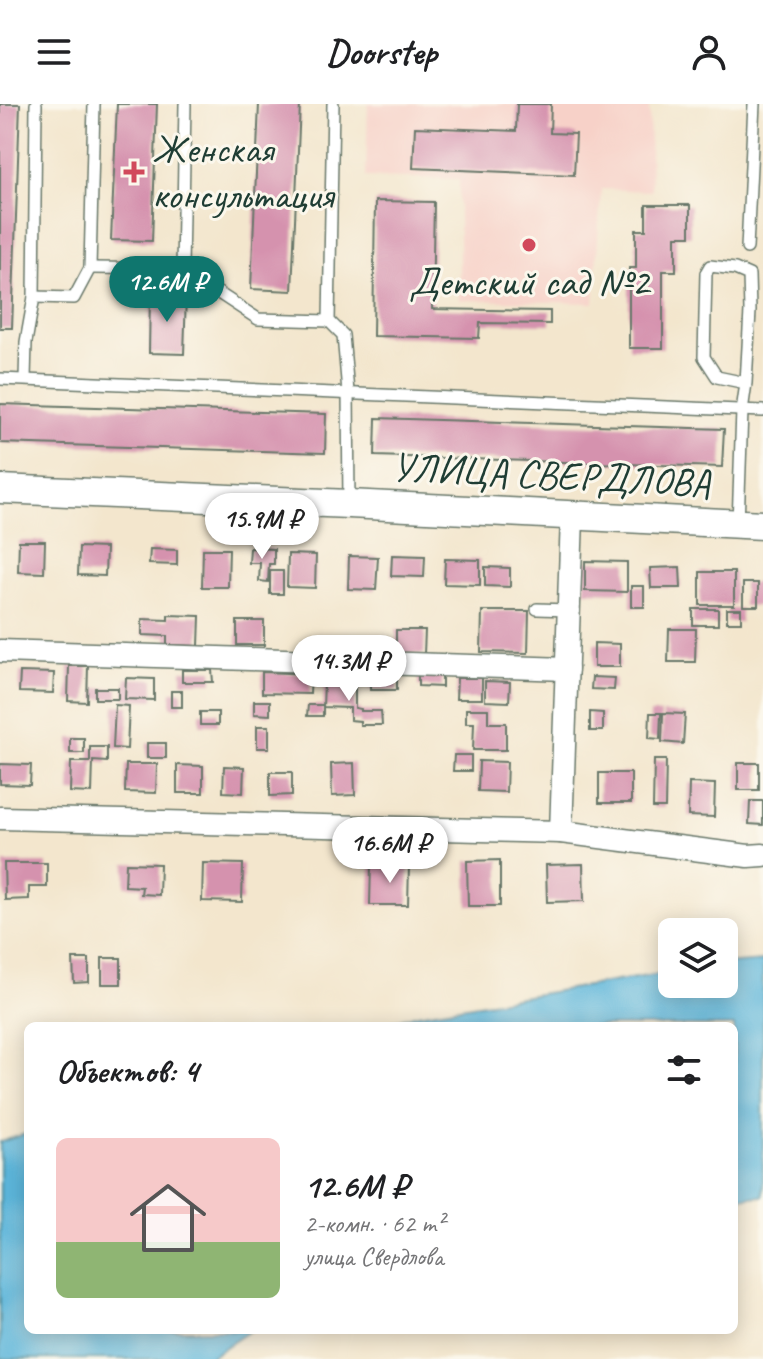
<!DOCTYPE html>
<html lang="ru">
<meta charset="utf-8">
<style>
body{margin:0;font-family:Caveat,sans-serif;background:#f6f6f6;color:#202124;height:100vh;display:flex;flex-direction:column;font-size:30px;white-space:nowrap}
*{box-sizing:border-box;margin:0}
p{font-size:26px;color:#757577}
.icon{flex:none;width:44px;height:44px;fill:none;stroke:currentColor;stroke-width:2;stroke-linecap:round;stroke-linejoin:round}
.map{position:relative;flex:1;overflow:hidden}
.details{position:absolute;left:24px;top:918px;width:714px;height:312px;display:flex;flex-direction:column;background:#fff;border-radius:12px;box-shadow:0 4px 20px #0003}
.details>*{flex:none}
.tools{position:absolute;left:658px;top:814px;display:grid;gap:16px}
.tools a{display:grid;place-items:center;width:80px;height:80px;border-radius:12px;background:#fff;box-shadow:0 4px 20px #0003;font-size:40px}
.price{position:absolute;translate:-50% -68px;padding:0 18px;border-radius:28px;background:#fff;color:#222;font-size:26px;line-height:52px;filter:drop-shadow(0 2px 4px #0008)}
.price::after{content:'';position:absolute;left:50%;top:48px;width:24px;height:18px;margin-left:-12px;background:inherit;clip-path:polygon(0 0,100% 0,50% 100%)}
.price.active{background:#0f766e;color:#fff}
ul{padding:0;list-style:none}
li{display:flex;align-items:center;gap:24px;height:200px;padding:0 32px}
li+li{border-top:2px solid #e0e0e0}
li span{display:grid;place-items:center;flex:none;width:224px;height:160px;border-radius:12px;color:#555}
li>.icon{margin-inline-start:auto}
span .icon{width:96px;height:96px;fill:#fffc;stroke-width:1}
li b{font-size:34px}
h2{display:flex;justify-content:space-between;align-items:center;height:96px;padding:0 32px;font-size:34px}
header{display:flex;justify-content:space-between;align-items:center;height:104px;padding:0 32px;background:#fff;font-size:36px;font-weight:700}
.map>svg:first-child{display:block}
</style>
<header><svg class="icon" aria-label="menu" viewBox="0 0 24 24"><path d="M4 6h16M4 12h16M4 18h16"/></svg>Doorstep<svg class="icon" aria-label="person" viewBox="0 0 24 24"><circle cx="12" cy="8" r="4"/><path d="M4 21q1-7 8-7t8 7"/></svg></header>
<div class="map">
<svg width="763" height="1255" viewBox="0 0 763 1255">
<rect width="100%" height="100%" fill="#fbf7ec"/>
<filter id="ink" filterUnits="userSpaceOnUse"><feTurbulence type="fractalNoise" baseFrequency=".0125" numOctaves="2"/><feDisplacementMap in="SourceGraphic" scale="16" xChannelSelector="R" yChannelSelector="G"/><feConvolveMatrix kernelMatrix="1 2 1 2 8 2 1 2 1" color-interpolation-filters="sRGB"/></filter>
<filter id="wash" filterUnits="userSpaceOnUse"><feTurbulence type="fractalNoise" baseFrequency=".006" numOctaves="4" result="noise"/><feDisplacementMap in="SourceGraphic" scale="32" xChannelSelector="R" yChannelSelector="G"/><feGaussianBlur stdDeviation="1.8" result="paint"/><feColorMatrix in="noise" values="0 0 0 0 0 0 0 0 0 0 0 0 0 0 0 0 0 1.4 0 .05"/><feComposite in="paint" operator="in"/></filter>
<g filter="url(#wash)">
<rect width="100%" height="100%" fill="#f3e6cd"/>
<path fill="#f7d1c8" d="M368 0H649L651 87 601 85 594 199 459 196V75L366 73Z"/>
<g fill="#5cb5da" stroke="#3e7987" stroke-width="2">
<path d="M763 857V1092L734 1094V922H377L418 910 672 868V880H724V860Z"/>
<path d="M28 1029V1226H251L207 1255H0V1038Z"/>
</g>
<g id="blocks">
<g fill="#d592ae">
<path d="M0 0H20L12 224H0Z"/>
<path d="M117 0H157L152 137 111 136Z"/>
<path d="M259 0H300L292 187 251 185Z"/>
<path d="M517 0H551L550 29 576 30 574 71 413 64 415 23 516 27Z"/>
<path d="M375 97 434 98 432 205 550 207V220L480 219 479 234 373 232Z"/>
<path d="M646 101H690V132H676V167H663V244H629V164H636V126H646Z"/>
<path d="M150 190 186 191 184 250 149 249Z"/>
<path d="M0 300 326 310 325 349 0 339Z"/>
<path d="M376 314 724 325 722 363 375 352Z"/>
<path d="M19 437H45L44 469 18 468Z"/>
<path d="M79 443 106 444 105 472 78 471Z"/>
<path d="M250 444 274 445V460H269L268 478 259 477 260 459H249Z"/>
<path d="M150 445 177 446V461L149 460Z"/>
<path d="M203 445H229L228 483H202Z"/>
<path d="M288 450 316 451 315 484 287 483Z"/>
<path d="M392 451 425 452 424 473 391 472Z"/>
<path d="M349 452 378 453 376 486 348 485Z"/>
<path d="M445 455 480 456V481L444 480Z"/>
<path d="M585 457 627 458V488L585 487Z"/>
<path d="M485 463 510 464V483L485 482Z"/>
<path d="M680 463 681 484H651L650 464Z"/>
<rect x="270" y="467" width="13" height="23"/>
<rect x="700" y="468" width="34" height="33"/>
<rect x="743" y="479" width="15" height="23"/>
<rect x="631" y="482" width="13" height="21"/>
<rect x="693" y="505" width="25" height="16"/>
<rect x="727" y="505" width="14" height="13"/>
<path d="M482 507H529L528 549 481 548Z"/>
<path d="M168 511 200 512 199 542 167 541V532L142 531V515L168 516Z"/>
<rect x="237" y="517" width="27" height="24"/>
<path d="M669 525H696L695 558H668Z"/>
<path d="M396 526H425L424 550 396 549Z"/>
<path d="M594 539 620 540V563H594Z"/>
<path d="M69 562H88L87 598 68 597Z"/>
<path d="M370 564 397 565V586H370Z"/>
<path d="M182 566H212L213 578H182Z"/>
<path d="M20 568 54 569 53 589 19 588Z"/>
<path d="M262 568 311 570 310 590 262 589Z"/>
<path d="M418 571H442V583L418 582Z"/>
<path d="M592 573 615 574 614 586 591 585Z"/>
<path d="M126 574 154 575V596L125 595Z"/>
<path d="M457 574H482V595H456Z"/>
<path d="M485 577 510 578 509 598 485 597Z"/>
<path d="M324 579H355V604L361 605V607H381L382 621H360V617L350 616V604L323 603Z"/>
<rect x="95" y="584" width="23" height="11"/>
<rect x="171" y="587" width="11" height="16"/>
<path d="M254 597H270V611L254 610Z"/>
<path d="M115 601 129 602 127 645 113 644Z"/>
<path d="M308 601H323V612H307Z"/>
<path d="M466 605H488V619H506V646H473L474 619H466Z"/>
<rect x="200" y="608" width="18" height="13"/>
<path d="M590 608 603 609V627H590Z"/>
<path d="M650 609H661L660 635 649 634Z"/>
<path d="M663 609 685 610 683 640 662 638Z"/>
<rect x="257" y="622" width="12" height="22"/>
<rect x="70" y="634" width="14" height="15"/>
<rect x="147" y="639" width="19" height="15"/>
<path d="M90 643H107V658L93 657 92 689 70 688 71 658H90Z"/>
<path d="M454 651H471V667H453Z"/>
<path d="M654 656H666L665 704H653Z"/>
<path d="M479 657 507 658 506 688 478 687Z"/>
<path d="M354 659 355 691 332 692 331 660Z"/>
<rect x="738" y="659" width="21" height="27"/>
<path d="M0 660 31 661 30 681 0 680Z"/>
<path d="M126 660H157L156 689 125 688Z"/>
<path d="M177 661 203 662V689H177Z"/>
<path d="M224 662 244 663 243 689 223 688Z"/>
<path d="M270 668H292V691L270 692Z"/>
<rect x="599" y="669" width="32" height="30"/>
<path d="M689 679 715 680 714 713 688 712Z"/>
<path d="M750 697H763V721L749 720Z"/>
<path d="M500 756V802H468L467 757Z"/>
<path d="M4 759H47V783H29V795L5 796Z"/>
<path d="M126 759 160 760 159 791 141 790 142 783 125 782Z"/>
<path d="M203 759 243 760 242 798 202 797Z"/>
<path d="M583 760 584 797 547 798 546 761Z"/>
<path d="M371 761H409L408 801H370Z"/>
<rect x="102" y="854" width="19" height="26"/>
<path d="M73 855H89V878L74 879Z"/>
</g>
</g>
</g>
<g filter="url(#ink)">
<use href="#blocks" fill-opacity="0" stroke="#69786a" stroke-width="2"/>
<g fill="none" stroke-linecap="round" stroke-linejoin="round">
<defs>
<g id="service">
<path d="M333 0 329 217 343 231 348 288 349 400"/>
<path d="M747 144 754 0"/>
<path d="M90 164 182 165 185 0"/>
<path d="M182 165 258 215 329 217"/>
<path d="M34 193 74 194 90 164 94 0"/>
<path d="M0 275 763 307"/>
<path d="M25 275 26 238 34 193 36 0"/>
<path d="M738 420 742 307 746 279 750 207 749 171 735 165 710 162 706 169 704 253 717 273 746 279"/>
<path d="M537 505 569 506"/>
</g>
<g id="minor">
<path d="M0 547 567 565"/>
<path d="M0 714 561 728 748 752 763 751"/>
<path d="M561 728 572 413"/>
</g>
<path id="tertiary" d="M0 385 349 400 763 421"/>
</defs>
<use href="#service" stroke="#69786a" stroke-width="14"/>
<use href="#minor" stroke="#69786a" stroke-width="25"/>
<use href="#tertiary" stroke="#69786a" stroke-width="31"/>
<use href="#service" stroke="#fff" stroke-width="11"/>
<use href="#minor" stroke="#fff" stroke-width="22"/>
<use href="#tertiary" stroke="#fff" stroke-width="28"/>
</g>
</g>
<g fill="#d1495b" stroke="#fbf7ec" stroke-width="3">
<path d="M130 56h8v8h8v8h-8v8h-8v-8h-8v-8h8z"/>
<circle cx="529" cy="141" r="8"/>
</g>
<g text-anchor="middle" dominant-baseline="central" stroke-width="6" stroke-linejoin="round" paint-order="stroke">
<g font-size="40" fill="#1f3d34" stroke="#fbf7ec" text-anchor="start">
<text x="152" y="45">Женская<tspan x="152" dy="46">консультация</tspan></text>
<text x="529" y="178" text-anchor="middle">Детский сад №2</text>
</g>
<g font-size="40" fill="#1f3d34" stroke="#fbf7ec">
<text transform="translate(551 371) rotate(3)">УЛИЦА СВЕРДЛОВА</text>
</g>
</g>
</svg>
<div class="tools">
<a><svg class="icon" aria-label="layers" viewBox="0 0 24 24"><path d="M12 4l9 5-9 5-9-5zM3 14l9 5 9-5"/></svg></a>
</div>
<b class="price active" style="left:167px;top:220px">12.6M ₽</b>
<b class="price" style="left:262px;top:457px">15.9M ₽</b>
<b class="price" style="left:349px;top:599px">14.3M ₽</b>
<b class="price" style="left:390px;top:781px">16.6M ₽</b>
<section class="details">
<h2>Объектов: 4<svg class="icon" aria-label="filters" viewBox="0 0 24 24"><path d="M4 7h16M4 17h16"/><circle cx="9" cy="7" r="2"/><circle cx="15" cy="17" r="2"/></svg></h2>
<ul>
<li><span style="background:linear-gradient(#f6c9c9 65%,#8fb573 0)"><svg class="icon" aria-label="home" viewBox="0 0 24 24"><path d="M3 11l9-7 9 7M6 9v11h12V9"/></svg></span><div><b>12.6M ₽</b><p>2-комн. · 62 m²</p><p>улица Свердлова</p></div></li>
</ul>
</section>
</div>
